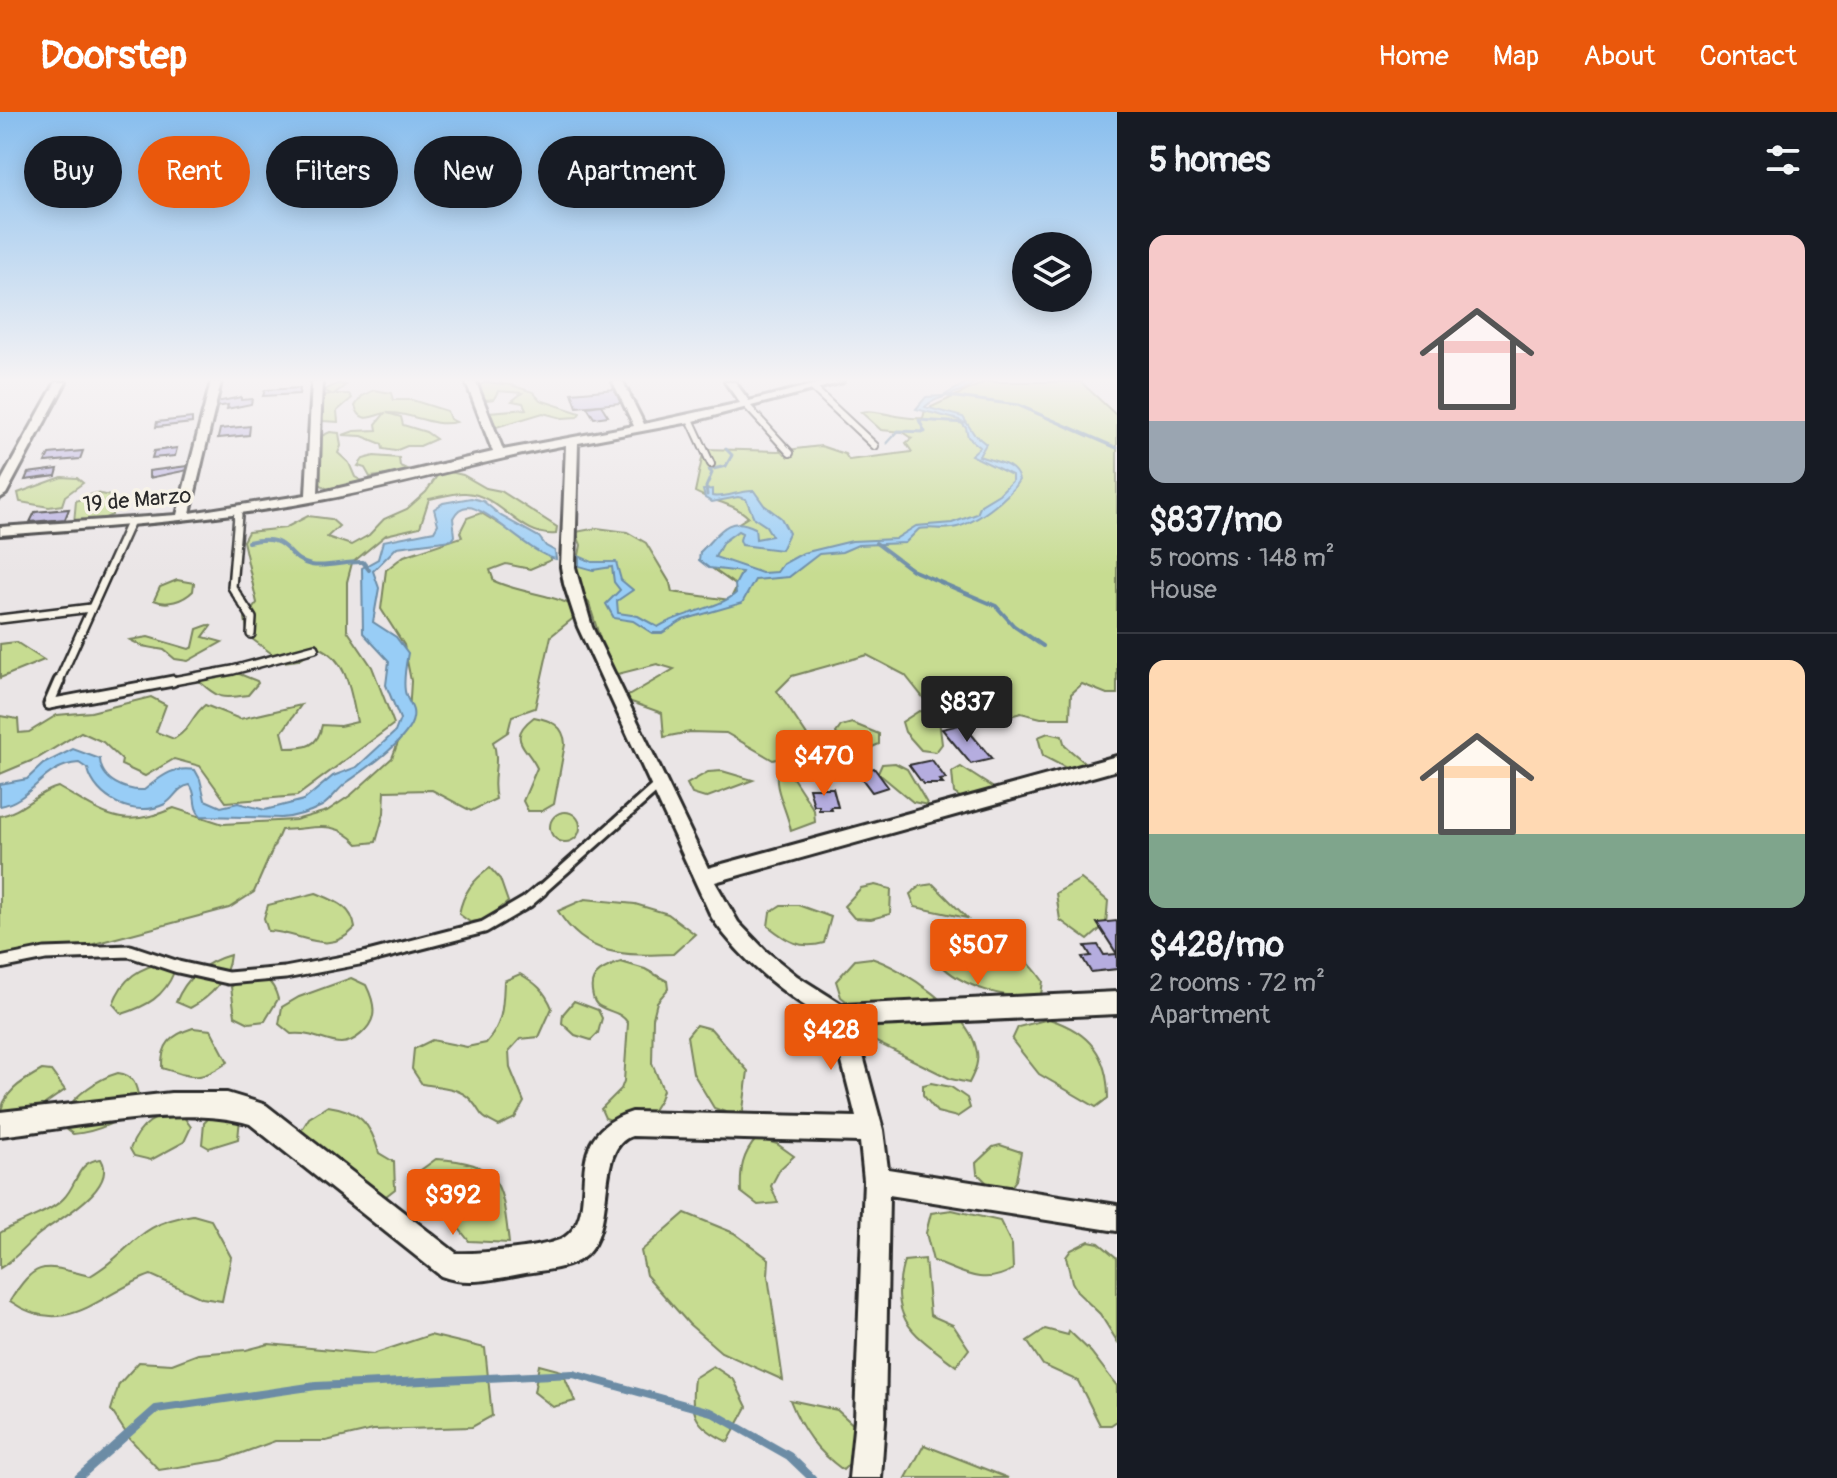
<!DOCTYPE html>
<meta charset="utf-8">
<style>
body{margin:0;font-family:Pangolin,sans-serif;background:#242831;color:#f1f3f6;height:100vh;display:flex;flex-direction:column;font-size:30px;white-space:nowrap}
*{box-sizing:border-box;margin:0}
p{font-size:26px;color:#9ea1a6}
.icon{flex:none;width:44px;height:44px;fill:none;stroke:currentColor;stroke-width:2;stroke-linecap:round;stroke-linejoin:round}
.map{position:relative;flex:1;overflow:hidden}
.panel{display:flex;flex-direction:column;background:#171b24;width:720px}
.panel>*{flex:none}
.top-card{position:absolute;left:24px;top:24px;width:760px;height:72px;display:flex;gap:16px}
.tools{position:absolute;left:1012px;top:120px;display:grid;gap:16px}
.tools a{display:grid;place-items:center;width:80px;height:80px;border-radius:50%;background:#171b24;box-shadow:0 4px 20px #0003;font-size:40px}
.price{position:absolute;translate:-50% -68px;padding:0 18px;border-radius:8px;background:#ea580c;color:#fff;font-size:26px;line-height:52px;filter:drop-shadow(0 2px 4px #0008)}
.price::after{content:'';position:absolute;left:50%;top:48px;width:24px;height:18px;margin-left:-12px;background:inherit;clip-path:polygon(0 0,100% 0,50% 100%)}
.price.on{background:#222;color:#fff}
ul{padding:0;list-style:none}
li{display:grid;align-content:center;gap:16px;height:424px;padding:0 32px}
li+li{border-top:2px solid #363941}
li span{display:grid;place-items:center;height:248px;border-radius:16px;color:#555}
li>.icon{margin-inline-start:auto}
span .icon{width:144px;height:144px;fill:#fffc;stroke-width:1}
li b{font-size:34px}
h2{display:flex;justify-content:space-between;align-items:center;height:96px;padding:0 32px;font-size:34px}
.chip{padding:0 28px;border-radius:36px;background:#171b24;box-shadow:0 4px 20px #0003;font-size:28px;line-height:72px}
.chip.on{background:#ea580c;color:#fff}
header{display:flex;align-items:center;gap:48px;box-sizing:border-box;height:112px;padding:0 40px;background:#ea580c;color:#fff}
header strong{font-size:38px}
nav{display:flex;gap:44px;margin-inline-start:auto;font-size:28px}
main{display:flex;flex:1;min-height:0}
.map>svg:first-child{display:block}
</style>
<header>
<strong>Doorstep</strong>
<nav><a>Home</a><a>Map</a><a>About</a><a>Contact</a></nav>
</header>
<main>
<div class="map">
<svg width="1117" height="1366" viewBox="0 0 1117 1366">
<rect width="100%" height="100%" fill="#eae5e6"/>
<filter id="ink" filterUnits="userSpaceOnUse"><feTurbulence type="fractalNoise" baseFrequency=".0125" numOctaves="2"/><feDisplacementMap in="SourceGraphic" scale="16" xChannelSelector="R" yChannelSelector="G"/><feConvolveMatrix kernelMatrix="1 2 1 2 8 2 1 2 1" color-interpolation-filters="sRGB"/></filter>
<g filter="url(#ink)">
<g fill="#c7dc91" stroke="#79845e" stroke-width="2">
<path d="M486 270 511 273 533 280 540 288 580 301 577 305 562 306 543 301 493 316 489 300 526 297 523 291 512 289 522 281 498 279 494 287 486 288 474 276Z"/>
<path d="M985 270H1081L1117 304V582H1107L1082 572 1071 582 1070 606H1041L1021 601 1003 606 976 598 929 593 905 563 867 543 792 564 777 579 816 637 773 648 726 621 690 620 664 625 662 601 623 587 674 557 657 552 618 562 609 556 589 491 573 474 581 433 576 420 597 416 627 420 646 431 670 471 672 480 730 488 737 474 713 457 715 426 748 405C734 391 713 390 695 380L704 337 778 339 821 334 845 342 849 348 912 340 906 331 912 326 903 320 881 318 861 300C878 296 900 309 923 306L925 298Z"/>
<path d="M337 272 346 273 334 282H349L352 286 337 299 338 310 323 309 318 305 319 292 325 283 331 282 324 278Z"/>
<path d="M374 278 391 281 393 288H412L447 299 450 307 456 310C432 316 412 300 387 301L401 305 403 313 426 320 436 327 420 334H407L395 339 383 337 382 332 362 324 343 323 354 319 377 318 376 312 385 301C372 304 361 313 355 294L362 284Z"/>
<path d="M330 320 339 321 341 334 338 341 349 351 355 365 362 369 329 378 317 370 315 327Z"/>
<path d="M374 344 399 346 400 354 413 360 370 365 365 356 358 354 363 347Z"/>
<path d="M450 360 463 363 486 376 501 379 557 415 556 422C520 426 501 383 466 381 455 380 440 385 429 387L420 415 386 423 352 451 347 470V518L372 555 394 612 297 684 226 690 200 654 174 647 145 664 121 653 122 648 103 630 81 620 38 646 0 662V604L18 607 19 621 29 620 57 603 91 600 151 585 166 593 156 620 174 627C192 616 191 604 205 593L240 607 301 593 282 620 286 636C306 636 318 635 322 613L340 614 357 610C351 581 348 548 319 535L298 548 283 550 248 524 245 506 257 491 243 429 248 420 285 416 308 404 331 407 339 414 327 425 351 433 369 423 384 407 407 397 426 380 439 361Z"/>
<path d="M62 365 77 366 83 371 65 384 62 393 49 395 20 390 18 381Z"/>
<path d="M95 381 111 384 112 403 101 408 74 411 76 389Z"/>
<path d="M481 401 550 443 551 448 530 457 506 452 490 458 494 469C520 481 547 481 572 493L576 504 551 524 535 596 512 604 508 620 493 630C501 650 490 666 496 687L471 699 432 678 385 679 384 701 376 730 358 732C333 705 312 718 281 718L254 780 229 796 0 857V704C22 700 37 680 58 675 105 702 120 719 174 696L223 712 295 708 327 699 351 683 392 646 409 602 411 569 404 533 381 497 386 458 404 444 462 425 460 420 467 406Z"/>
<path d="M177 468 194 471 193 479C183 489 167 494 154 488L160 475Z"/>
<path d="M208 513 211 514 203 525 222 530 188 549 175 547 164 538 142 534 130 528 148 525 189 537 193 535 197 517Z"/>
<path d="M16 530 44 548 0 566V532Z"/>
<path d="M227 557 257 569 258 571 248 583C222 587 218 587 199 569L201 563Z"/>
<path d="M919 599 931 600 939 608 942 632 936 640 921 638 905 620 902 610Z"/>
<path d="M534 605C550 608 564 613 565 632L554 692 542 699H528L523 689 537 656C527 634 505 627 534 605Z"/>
<path d="M852 611 879 622V632L859 641 846 640 836 621 841 614Z"/>
<path d="M1048 621 1062 624 1065 634 1084 650V659L1070 658 1043 644 1038 625Z"/>
<path d="M895 651 907 657 928 693 913 690 878 661 882 652Z"/>
<path d="M961 655 995 677 991 687 966 689 954 681 952 660Z"/>
<path d="M722 659 753 668 705 686 692 682 687 672 708 660Z"/>
<path d="M789 660 814 698 815 710 791 719C788 701 775 679 777 663Z"/>
<circle cx="565" cy="715" r="15"/>
<path d="M490 756 500 767 508 790 486 808 470 810 459 802C463 781 473 768 490 756Z"/>
<path d="M1081 767 1108 789 1106 812 1088 828 1060 808 1056 781Z"/>
<path d="M933 772 967 806 915 795 910 782 920 774Z"/>
<path d="M875 773 891 777 890 802 871 807 854 806 844 794 861 776Z"/>
<path d="M316 781C335 789 352 794 355 816 327 846 303 820 268 819L264 806 268 793Z"/>
<path d="M585 787 635 792 668 802 695 822 673 842C625 844 586 845 558 799Z"/>
<path d="M781 793H798L831 805 824 831C800 838 787 829 768 814L770 800Z"/>
<path d="M974 815C1000 821 1028 847 1043 869L1041 883C1008 889 961 875 938 850 942 828 953 818 974 815Z"/>
<path d="M230 843C228 867 211 885 190 896L176 890C186 866 205 850 230 843Z"/>
<path d="M871 846C904 856 968 901 976 936 980 949 975 959 969 971L951 967 874 929 856 897 841 885 836 869 855 848Z"/>
<path d="M167 849 174 860C164 885 147 894 122 902L113 892C123 865 139 856 167 849Z"/>
<path d="M621 850 645 857 667 869 668 877 657 890 653 906 652 951 663 978 660 987 650 1003 623 1012 605 1006 601 997 621 977 624 969 628 911C621 900 612 901 601 895 594 892 593 886 592 879 589 861 606 855 621 850Z"/>
<path d="M520 862C536 871 545 879 552 896L539 925 520 927 509 939 510 956 524 990 515 1006 499 1014C475 1002 485 1004 471 988 459 975 439 975 422 972L412 957 414 937 432 928 467 935 486 931C503 912 503 894 504 869Z"/>
<path d="M246 864C265 864 273 868 278 887L265 909 249 911 235 904 231 875Z"/>
<path d="M351 866 366 873C370 881 375 894 373 904 370 917 354 931 341 931 324 931 315 920 291 922L279 912 282 895 299 885Z"/>
<path d="M574 889 598 898 602 906 598 921 591 928 575 923 562 911 563 902Z"/>
<path d="M1049 907C1090 920 1108 944 1108 986L1096 995 1039 962 1012 928 1018 915Z"/>
<path d="M696 913 711 917 748 959 742 1006 714 996 693 961 687 924Z"/>
<path d="M193 916 211 918 228 950C200 970 193 966 162 956 161 932 171 923 193 916Z"/>
<path d="M42 958 51 959 65 978 45 992 40 1001 0 1006C1 981 22 969 42 958Z"/>
<path d="M118 961C136 963 137 977 140 992 122 1009 97 1020 73 1022L66 1017 64 1000C77 982 97 967 118 961Z"/>
<path d="M931 971 951 975 967 986 970 996 957 1005 937 1000 923 983V973Z"/>
<path d="M328 994C358 998 371 1011 379 1041L394 1050 395 1077 377 1091 360 1086 341 1051 310 1036 298 1024 309 1006Z"/>
<path d="M181 1001 191 1015 184 1030 151 1048 134 1044 130 1037C140 1012 155 1002 181 1001Z"/>
<path d="M213 1002 240 1006 238 1027 209 1036 202 1032 204 1011Z"/>
<path d="M757 1026 777 1032 794 1044 780 1057 771 1074 778 1091 758 1093 741 1080C740 1057 742 1043 757 1026Z"/>
<path d="M1000 1033 1021 1040 1016 1068 1005 1083 995 1079 977 1061 976 1051 993 1035Z"/>
<path d="M101 1047C119 1077 56 1108 38 1123 25 1134 15 1148 0 1156V1121C19 1109 48 1102 63 1087 78 1073 76 1049 101 1047Z"/>
<path d="M436 1047C503 1050 502 1074 509 1131L469 1129 457 1114 451 1093 416 1083 418 1060Z"/>
<path d="M952 1098 1000 1109 1012 1133 1013 1157C984 1175 962 1160 933 1149L926 1121 931 1101Z"/>
<path d="M685 1101 734 1121 769 1147 768 1164 783 1268 721 1240 689 1212 646 1163 641 1139Z"/>
<path d="M193 1103 211 1108 231 1145 222 1189 202 1186 151 1163C101 1180 67 1229 10 1189 37 1146 44 1153 90 1164 133 1139 136 1111 193 1103Z"/>
<path d="M1089 1129 1099 1131 1117 1146V1229L1100 1202 1078 1181 1072 1170 1066 1145 1071 1138Z"/>
<path d="M925 1147 930 1203 953 1213 969 1237 956 1254C912 1221 888 1208 904 1149Z"/>
<path d="M1045 1217 1068 1223 1069 1219 1091 1240 1117 1274V1309L1111 1313H1100L1078 1269 1043 1253 1027 1229Z"/>
<path d="M430 1223 485 1236 492 1304 472 1315 373 1318 326 1329H275L223 1348 159 1358 130 1327 111 1298 119 1272 139 1250 172 1252 198 1242 246 1238 269 1232 373 1242Z"/>
<path d="M539 1253 562 1259 575 1289 553 1295 534 1280Z"/>
<path d="M713 1254 734 1268 747 1295 728 1330C694 1314 690 1303 694 1266Z"/>
<path d="M790 1288 837 1298 857 1316 854 1347 843 1358C816 1338 802 1319 790 1288Z"/>
<path d="M924 1333 1008 1366H906Z"/>
</g>
<g fill="#98cdf6" stroke="#6c8ca5" stroke-width="2">
<path d="M966 271 976 270C960 284 934 284 925 295L963 305 974 322 986 332 979 344C994 350 1015 350 1019 368 1008 387 974 413 952 416 941 418 930 415 919 417L905 431 858 433 842 440 819 442 789 465 755 468 742 491 683 508 662 521H652L633 509 614 506 606 492 620 478 614 470 612 455 593 458 579 454V444L592 450H616L621 468 633 478 617 489 618 501 638 504 658 515C679 501 721 496 736 481L735 473 742 460 709 456 699 448 700 440C717 424 727 401 755 416L756 427 772 424 766 414 754 406 746 387 738 385 712 390 705 386 703 378 712 377V384C725 387 740 378 754 379L764 393 781 406 789 421 781 438 742 433 740 428 742 421 738 419 723 430 715 445 762 461 777 460 783 452 803 441 852 429 895 427 916 414 952 411 977 402 981 393 999 382 1012 369V363L971 343 980 335 968 325 966 316 959 308 916 297 926 285 943 284Z"/>
<path d="M471 386 483 389 501 404 539 425 546 434 555 439 556 447C529 442 489 396 468 395 460 395 456 400 453 406L455 424 452 428 397 435 373 459 379 476 373 510 396 525 408 541C406 552 402 572 406 583 409 592 415 596 413 606 410 627 366 657 349 669 338 676 333 687 322 694 310 700 295 705 281 706L201 704C191 694 198 683 190 673 177 675 175 686 165 692 135 707 95 687 88 657L79 651C42 653 32 689 0 694V672L27 667 43 652 73 637 100 647C101 669 126 679 144 678 161 665 171 654 195 658L200 667 205 688 221 695 238 691 265 698 304 688 333 664 357 655 395 620 400 607 386 573 389 549 363 521 362 456 378 447 383 429 434 419 438 412 434 397 443 391Z"/>
</g>
<g fill="none" stroke-linecap="round" stroke-linejoin="round">
<g stroke="#6c8ca5" stroke-width="3">
<path d="M948 284 1018 293 1117 336"/>
<path d="M887 331 898 319 925 320 919 308 965 311"/>
<path d="M707 383 706 375 712 361 709 358 726 354 732 343 726 337"/>
</g>
<g stroke="#6c8ca5" stroke-width="4">
<path d="M248 430C292 420 283 447 311 453 328 456 346 449 363 450L369 458"/>
<path d="M876 431 912 458 996 494 1014 514 1043 534"/>
</g>
<path stroke="#6c8ca5" stroke-width="8" d="M78 1366 156 1297 316 1274 573 1262 711 1300 789 1344 812 1366"/>
</g>
<g fill="#b5addf" stroke="#2b2b2b" stroke-width="2">
<path d="M300 276 299 282 263 284 265 278Z"/>
<path d="M615 277 621 291 577 295 572 281Z"/>
<path d="M241 285V288L252 287 251 292 227 297 228 293 215 295 216 290Z"/>
<path d="M601 293 608 304 594 306 587 295Z"/>
<path d="M192 306V311L156 315 157 310Z"/>
<path d="M250 314 249 323 218 326 220 317Z"/>
<path d="M177 336 175 344 152 346 154 339Z"/>
<path d="M83 339 80 347 45 350 49 342Z"/>
<path d="M188 354V358L149 366V359Z"/>
<path d="M58 357 56 364 25 368 28 361Z"/>
<path d="M69 397 65 407 30 410 35 400Z"/>
<path d="M963 612 992 647 971 652 942 617Z"/>
<path d="M932 648 946 667 940 668 943 672H923L909 653Z"/>
<path d="M874 656 888 675 872 680 857 660Z"/>
<path d="M809 676H833L838 695H831L832 698H819V694H814Z"/>
<path d="M1117 809V842L1097 811Z"/>
<path d="M1098 833 1104 843 1117 842V857L1091 860 1082 845 1091 844 1085 834Z"/>
</g>
<g fill="none" stroke-linecap="round" stroke-linejoin="round">
<defs>
<g id="service-far3">
<path d="M814 277 875 334"/>
<path d="M747 294 790 341"/>
<path d="M690 307 711 352"/>
<path d="M237 405 238 397"/>
</g>
<g id="service-far2">
<path d="M238 403 232 475 252 506 251 522"/>
<path d="M0 507 91 496"/>
<path d="M58 571 130 411"/>
<path d="M162 571 233 558 315 536"/>
</g>
<g id="service-far1">
<path d="M49 592 173 569"/>
<path d="M49 592 59 569"/>
<path d="M539 780 660 672"/>
</g>
<path id="service" d="M0 851 45 842 130 839 178 855 228 866 285 861 364 846 484 815 527 790 541 778"/>
<g id="minor">
<path d="M56 270H66L6 382 0 386V371Z"/>
<path d="M211 270H221L190 401 306 383 312 270H322L318 381 493 340 466 270H476L503 338 634 314 613 270H623L644 312 740 291 725 270H735L749 289 824 270H843L690 310 578 331 575 455 592 515 708 756 1117 644V658L715 770 738 810 766 839 797 864 843 893 1117 880V902L855 914 883 1018 888 1057 1117 1093V1119L889 1083 885 1307 881 1366H849L855 1307 864 1068 860 1030 632 1024C594 1036 618 1115 585 1144 568 1158 541 1158 520 1162 495 1167 466 1174 441 1164L250 1012C185 992 70 1016 0 1024V1000L171 981H227L257 990 266 993 456 1141C476 1142 550 1136 565 1125 605 1096 554 1024 632 1000L856 1005 832 911C785 883 743 851 712 806L578 515 564 472 561 455 566 333C480 349 396 375 310 390 207 409 104 415 0 423V415L177 403Z"/>
</g>
</defs>
<use href="#service-far3" stroke="#2b2b2b" stroke-width="10"/>
<use href="#service-far2" stroke="#2b2b2b" stroke-width="12"/>
<use href="#service-far1" stroke="#2b2b2b" stroke-width="15"/>
<use href="#service" stroke="#2b2b2b" stroke-width="17"/>
<use href="#minor" stroke="#2b2b2b" stroke-width="6"/>
<use href="#service-far3" stroke="#f7f3e8" stroke-width="6"/>
<use href="#service-far2" stroke="#f7f3e8" stroke-width="7"/>
<use href="#service-far1" stroke="#f7f3e8" stroke-width="9"/>
<use href="#service" stroke="#f7f3e8" stroke-width="11"/>
<use href="#minor" fill="#f7f3e8" fill-rule="evenodd"/>
</g>
</g>
<linearGradient id="sky" x2="0" y2="1"><stop stop-color="#88beee"/><stop offset="0.58" stop-color="#f6f3f4"/><stop offset="1" stop-color="#f6f3f4" stop-opacity="0"/></linearGradient>
<rect width="1117" height="462" fill="url(#sky)"/>
<g text-anchor="middle" dominant-baseline="central" stroke-width="7" stroke-linejoin="round" paint-order="stroke">
<g font-size="22" fill="#2b2b2b" stroke="#f7f3e8">
<text transform="translate(137 388) rotate(-5)">19 de Marzo</text>
</g>
</g>
</svg>
<div class="tools">
<a><svg class="icon" aria-label="layers" viewBox="0 0 24 24"><path d="M12 4l9 5-9 5-9-5zM3 14l9 5 9-5"/></svg></a>
</div>
<b class="price on" style="left:967px;top:632px">$837</b>
<b class="price" style="left:824px;top:686px">$470</b>
<b class="price" style="left:978px;top:875px">$507</b>
<b class="price" style="left:831px;top:960px">$428</b>
<b class="price" style="left:453px;top:1125px">$392</b>
<div class="top-card">
<a class="chip">Buy</a>
<a class="chip on">Rent</a>
<a class="chip">Filters</a>
<a class="chip">New</a>
<a class="chip">Apartment</a>
</div>
</div>
<section class="panel">
<h2>5 homes<svg class="icon" aria-label="filters" viewBox="0 0 24 24"><path d="M4 7h16M4 17h16"/><circle cx="9" cy="7" r="2"/><circle cx="15" cy="17" r="2"/></svg></h2>
<ul>
<li><span style="background:linear-gradient(#f6c9c9 75%,#9aa5b1 0)"><svg class="icon" aria-label="home" viewBox="0 0 24 24"><path d="M3 11l9-7 9 7M6 9v11h12V9"/></svg></span><div><b>$837/mo</b><p>5 rooms · 148 m²</p><p>House</p></div></li>
<li><span style="background:linear-gradient(#ffd9b3 70%,#7fa58c 0)"><svg class="icon" aria-label="home" viewBox="0 0 24 24"><path d="M3 11l9-7 9 7M6 9v11h12V9"/></svg></span><div><b>$428/mo</b><p>2 rooms · 72 m²</p><p>Apartment</p></div></li>
</ul>
</section>
</main>
